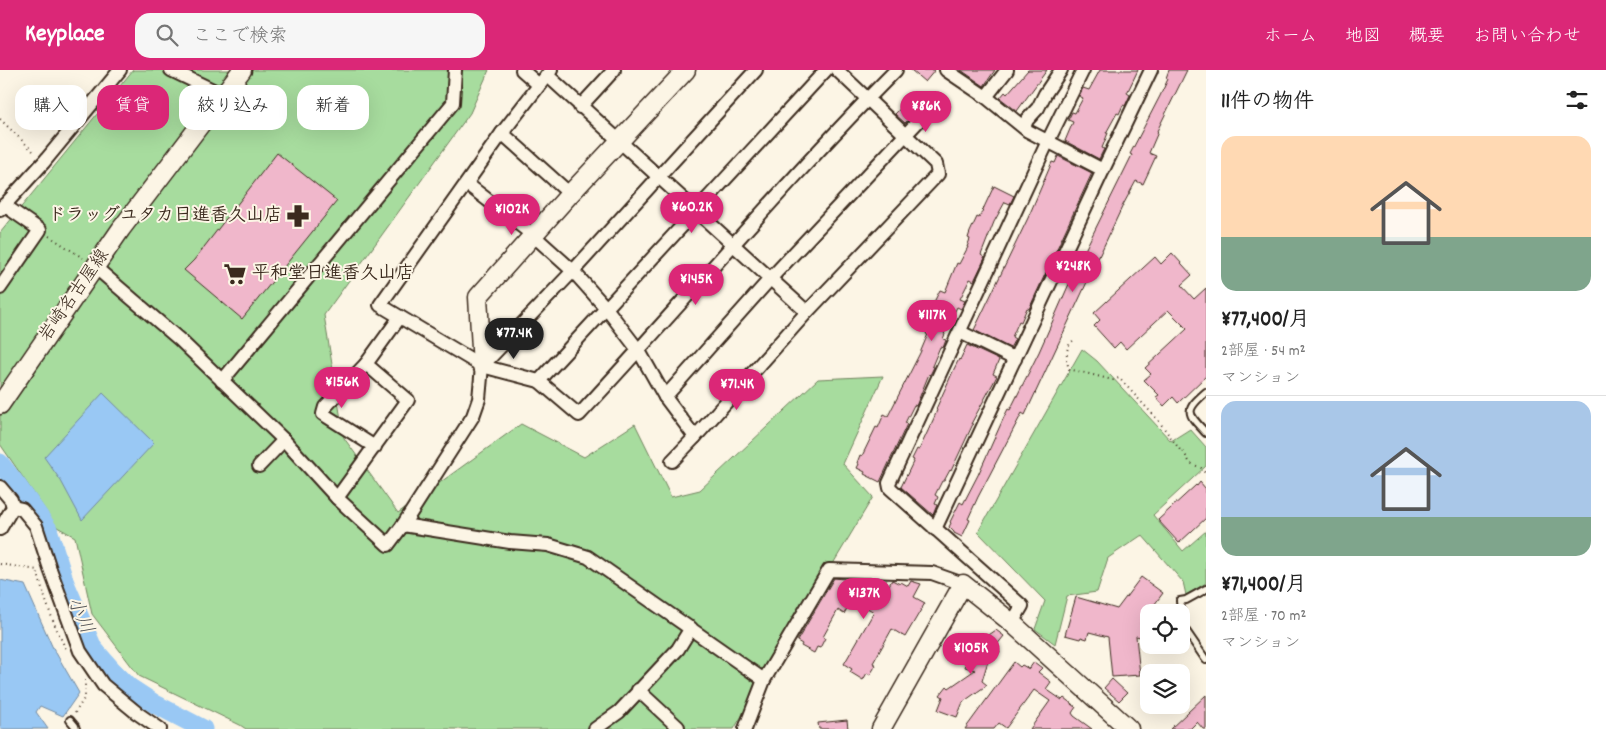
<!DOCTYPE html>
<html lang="ja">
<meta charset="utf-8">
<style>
body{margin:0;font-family:Dekko,"Klee One",sans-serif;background:#f6f6f6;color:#222;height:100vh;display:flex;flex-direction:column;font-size:19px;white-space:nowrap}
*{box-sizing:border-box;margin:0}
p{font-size:16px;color:#767676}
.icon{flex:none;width:28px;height:28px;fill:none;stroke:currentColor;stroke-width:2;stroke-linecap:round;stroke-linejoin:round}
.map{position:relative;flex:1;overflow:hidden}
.details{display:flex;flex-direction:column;background:#fff;width:400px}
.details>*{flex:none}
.top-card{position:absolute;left:15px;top:15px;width:475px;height:45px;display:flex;gap:10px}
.buttons{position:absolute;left:1140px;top:534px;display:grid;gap:10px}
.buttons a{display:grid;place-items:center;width:50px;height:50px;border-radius:10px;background:#fff;box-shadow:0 5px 20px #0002;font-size:25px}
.price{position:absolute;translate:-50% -42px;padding:0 11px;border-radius:18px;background:#db2777;color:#fff;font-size:16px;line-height:32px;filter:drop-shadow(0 1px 2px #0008)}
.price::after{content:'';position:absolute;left:50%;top:30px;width:15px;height:11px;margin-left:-8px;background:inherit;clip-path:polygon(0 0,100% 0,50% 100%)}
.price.current{background:#222;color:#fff}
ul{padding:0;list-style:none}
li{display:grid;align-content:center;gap:10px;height:265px;padding:0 15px}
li+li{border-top:1px solid #e0e0e0}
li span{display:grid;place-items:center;height:155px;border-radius:15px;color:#555}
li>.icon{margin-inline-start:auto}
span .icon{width:90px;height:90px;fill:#fffc;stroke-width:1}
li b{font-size:21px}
h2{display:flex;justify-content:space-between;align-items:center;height:60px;padding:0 15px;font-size:21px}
.tag{padding:0 18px;border-radius:15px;background:#fff;box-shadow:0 5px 20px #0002;font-size:18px;line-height:45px}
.tag.current{background:#db2777;color:#fff}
header{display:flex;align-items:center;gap:30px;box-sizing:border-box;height:70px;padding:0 25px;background:#db2777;color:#fff}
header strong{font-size:24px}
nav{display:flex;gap:28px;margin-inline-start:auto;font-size:18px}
.search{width:350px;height:45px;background:#f6f6f6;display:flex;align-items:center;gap:12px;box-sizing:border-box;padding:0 18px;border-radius:15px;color:#767676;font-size:19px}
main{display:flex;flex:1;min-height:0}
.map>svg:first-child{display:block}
</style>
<header>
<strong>Keyplace</strong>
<div class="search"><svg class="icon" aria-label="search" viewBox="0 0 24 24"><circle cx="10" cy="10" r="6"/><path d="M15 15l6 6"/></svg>ここで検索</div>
<nav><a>ホーム</a><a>地図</a><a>概要</a><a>お問い合わせ</a></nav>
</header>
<main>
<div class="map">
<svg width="1206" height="659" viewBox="0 0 1206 659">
<rect width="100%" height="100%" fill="#fcf5e5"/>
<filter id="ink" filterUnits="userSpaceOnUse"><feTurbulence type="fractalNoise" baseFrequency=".02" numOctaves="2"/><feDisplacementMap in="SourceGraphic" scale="10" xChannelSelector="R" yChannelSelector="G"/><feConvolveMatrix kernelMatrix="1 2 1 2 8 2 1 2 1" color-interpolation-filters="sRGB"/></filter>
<g filter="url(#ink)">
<g fill="#a7dc9e" stroke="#71835e">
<path d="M133 0H489L470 43 324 245 344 368 398 443 521 354 584 387 635 354 671 427 700 420 818 309 883 306 843 394 873 427 734 659H246L240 655 139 606 92 544 75 467 57 457 0 374V163Z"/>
<path d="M1082 279 1097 291 1171 371 1190 359 1206 377V396L1153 445 1183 481 1206 461V513L1186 525 1183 512 1142 465 1108 488 1097 522 1067 526 1055 574 1035 559 1045 531 978 462Z"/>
</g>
<g fill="#99c8f4" stroke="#73899e">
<path d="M103 323 154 373 82 450 61 411 44 387Z"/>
<path d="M0 510 25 515 52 576 79 623 63 646 40 636 36 642 48 659H0Z"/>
</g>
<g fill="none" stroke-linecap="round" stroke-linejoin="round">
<path stroke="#99c8f4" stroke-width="19" d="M0 393 17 415 48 459 65 513 93 578 112 600 129 617 155 634 203 659"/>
</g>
<g fill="#f0b7cb" stroke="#3b2a1e">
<path d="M911 0H935L925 12Z"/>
<path d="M961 0H995L984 16Z"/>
<path d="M1028 0H1047L1017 41 1000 28 1005 22 1007 24Z"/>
<path d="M1100 0H1138L1127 23 1130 25 1125 36 1123 35 1119 44 1117 43 1106 63H1108L1102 78 1104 79 1099 89 1065 71 1073 52 1068 50 1072 42 1075 43 1083 28 1079 26 1083 18 1089 20Z"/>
<path d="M1169 0H1187L1157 61 1158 62 1149 83 1156 86 1143 114 1136 111 1123 135 1025 345 1022 343 978 427 968 449 970 450 962 467 954 463V462L949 457 951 453 950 452 960 432 963 434 978 405 1004 347 1008 339 1010 340 1039 282 1084 180H1085L1132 85 1130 84 1160 26 1168 9 1166 8Z"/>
<path d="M915 23 926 33 905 53 895 44Z"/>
<path d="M277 83 337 131 242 249 184 200 194 190Z"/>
<path d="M1058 86 1092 103 1029 239 1027 238 1021 252 1019 251 1012 267 1015 269 1010 278 974 260 1028 148 1052 92 1055 93Z"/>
<path d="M994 116 1014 126 1010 134 1005 132 994 152 981 185 985 188 974 211 970 209 960 229 965 231 961 239 957 237 944 263 945 264 943 269 946 270 943 278 940 277 932 296 934 297 930 305 929 304 916 336 914 335 905 353 907 354 880 412 864 404 865 402 857 398 859 394 857 393 860 385 862 386 876 357 878 358 884 344 888 346 920 283 928 264H926L933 250 931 249 935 241 932 240 936 233 934 232 940 220 945 222 957 193 959 194 968 177H967L970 169 968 168 970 162 977 147 979 148Z"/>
<path d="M1172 183 1192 205 1181 215 1194 229 1206 218V306L1178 333 1173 327 1164 336 1156 327 1159 325 1144 310 1151 304 1145 298 1187 259 1168 240 1126 279 1120 272 1114 278 1094 256 1100 250 1094 243 1155 187 1161 194Z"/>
<path d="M967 275 999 290 993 304 997 306 971 354H973L951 401 950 400 944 411H942L935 425 938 427 935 434 937 435 933 445 901 417 914 390 912 389 917 379 919 380 934 348 937 340 936 339 954 299 959 289 960 290Z"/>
<path d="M1200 412 1206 419V448L1179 473 1158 450 1196 415 1197 416Z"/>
<path d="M1141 507 1163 523 1140 554 1147 556 1144 568 1136 566 1140 605 1112 607 1108 567 1089 562 1087 569 1081 567 1080 569 1065 565 1076 527 1117 539Z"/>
<path d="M834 508 844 509 859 517 858 520 879 533 892 510 900 514 901 512 908 516 911 511 921 514 914 527 925 533 905 567 892 559 873 593 876 595 870 605 867 603 863 610 850 602 852 599 844 594 874 542 852 529 844 544 838 540 823 567 825 568 820 578 817 577 814 583 801 576 802 574 797 571Z"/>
<path d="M996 560 1004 566 996 576 1000 582 988 591 982 611 987 615 963 632 957 647 938 640 943 627 940 625 947 616 949 618 975 600 965 597 970 583 967 582 974 573 976 574Z"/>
<path d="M1014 592 1020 597 1022 595 1029 599 1034 592 1042 598 1038 602 1051 612 1046 619 1062 630 1064 628 1076 637 1072 643 1074 646 1092 659H1030L1050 631 1034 620 1006 658 999 653 994 659H965Z"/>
<path d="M1112 609 1127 623 1119 631 1104 618Z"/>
<path d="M1206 625V659H1203L1197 652 1190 659H1170Z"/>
<path d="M847 650 848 659H819L818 653Z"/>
</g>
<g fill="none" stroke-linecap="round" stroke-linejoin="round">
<defs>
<g id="lane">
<path d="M1206 322C1184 341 1187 343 1206 363"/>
<path d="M1181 542 1180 531 1186 530 1206 519"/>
<path d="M1181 548 1184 558 1206 590"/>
<path d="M70 650 75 656 76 659"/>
</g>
<g id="street">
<path d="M171 0 223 25"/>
<path d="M522 0 539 15"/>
<path d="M551 0 502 63 380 235 482 296 539 311 579 345C685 231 786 111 896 0"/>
<path d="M547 5 807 242"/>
<path d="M986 27 1007 0"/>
<path d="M580 37 614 0"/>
<path d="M1024 57 1027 50 1038 38 1045 24 1061 0"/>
<path d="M502 63 570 124"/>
<path d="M1103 100 1151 0"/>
<path d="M467 114 533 165 573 201 606 238 639 281 665 327 695 367 807 242 938 104 936 94 837 0"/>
<path d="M0 140 44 92 120 0"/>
<path d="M95 197 180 270 284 370 337 428 388 475 403 455 473 346 479 329 482 296 573 201 756 0"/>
<path d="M0 218 40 160 4 135"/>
<path d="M960 262 1015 289"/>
<path d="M366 294 325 337 323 344 375 377"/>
<path d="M222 311 453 33 455 0"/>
<path d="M539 311 826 0"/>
<path d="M665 327 770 209 926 43"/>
<path d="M672 391 695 367"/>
<path d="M259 396 284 370"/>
<path d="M0 417 11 430 13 437 0 459"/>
<path d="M337 428 408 330 366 294 400 247"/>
<path d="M13 437 22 439 36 456 50 499 80 581 103 615 137 643 160 659"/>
<path d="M403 455 510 472 548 475 588 487 764 610"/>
<path d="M935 459 1103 100 1028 61 986 27 946 0"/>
<path d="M1012 553 1022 536 890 418 889 413 1048 71 1083 0"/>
<path d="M638 620 678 657"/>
<path d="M595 659 619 642 678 579 691 558"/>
<path d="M745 659 764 610 829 500 932 503 963 514"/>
</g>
<g id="secondary">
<path d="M482 296 478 227 570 124 686 0"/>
<path d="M0 335 121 159 242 0"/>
<path d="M881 659 963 514 1012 553 1129 659"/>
</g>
</defs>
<use href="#lane" stroke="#3b2a1e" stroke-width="10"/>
<use href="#street" stroke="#3b2a1e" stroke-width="16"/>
<use href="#secondary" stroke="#3b2a1e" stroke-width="21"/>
<g stroke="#3b2a1e" stroke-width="2" stroke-dasharray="1 4" stroke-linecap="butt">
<path d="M0 49 35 83"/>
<path d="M49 166 83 188"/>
<path d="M1073 271C1065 276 1066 290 1069 299L1113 310 1119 308 1158 350 1180 380 1183 381 1190 393 1201 398 1206 404"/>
<path d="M0 494 37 500C44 527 53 554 66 579"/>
<path d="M75 643 85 627V610"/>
</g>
<use href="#lane" stroke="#fcf5e5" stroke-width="6"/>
<use href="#street" stroke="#fcf5e5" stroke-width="12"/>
<use href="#secondary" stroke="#fcf5e5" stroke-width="18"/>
</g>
</g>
<defs>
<symbol id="pharmacy-bare" viewBox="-9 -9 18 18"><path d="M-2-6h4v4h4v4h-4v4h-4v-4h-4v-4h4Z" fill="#3b2a1e" stroke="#fcf5e5" stroke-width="2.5" paint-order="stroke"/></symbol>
<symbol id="supermarket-bare" viewBox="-9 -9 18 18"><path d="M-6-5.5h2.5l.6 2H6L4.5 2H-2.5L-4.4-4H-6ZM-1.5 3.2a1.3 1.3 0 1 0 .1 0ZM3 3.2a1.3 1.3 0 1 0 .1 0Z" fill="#3b2a1e" stroke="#fcf5e5" stroke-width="2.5" paint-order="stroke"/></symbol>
</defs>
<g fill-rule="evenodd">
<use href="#pharmacy-bare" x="282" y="130" width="32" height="32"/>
<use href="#supermarket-bare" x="219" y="188" width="32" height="32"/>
</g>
<g text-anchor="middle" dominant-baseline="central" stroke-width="4" stroke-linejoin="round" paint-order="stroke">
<g font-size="18" font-weight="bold" fill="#3b2a1e" stroke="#fcf5e5" text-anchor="end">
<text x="282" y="146">ドラッグユタカ日進香久山店</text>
<text x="252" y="204" text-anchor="start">平和堂日進香久山店</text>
</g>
<g font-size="18" fill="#3b2a1e" stroke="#fcf5e5">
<text transform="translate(75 226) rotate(-55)">岩崎名古屋線</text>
</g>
<g font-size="19" font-style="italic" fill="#525254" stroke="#fcf5e5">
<text transform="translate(79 546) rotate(66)">小川</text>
</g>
</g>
</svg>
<div class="buttons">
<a><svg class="icon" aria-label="locate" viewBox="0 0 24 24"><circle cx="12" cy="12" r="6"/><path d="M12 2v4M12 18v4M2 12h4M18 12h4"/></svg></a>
<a><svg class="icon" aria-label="layers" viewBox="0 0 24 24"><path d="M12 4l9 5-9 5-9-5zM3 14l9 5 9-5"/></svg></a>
</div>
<b class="price" style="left:926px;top:63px">¥86K</b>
<b class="price" style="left:692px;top:164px">¥60.2K</b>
<b class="price" style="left:512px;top:166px">¥102K</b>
<b class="price" style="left:1073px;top:223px">¥248K</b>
<b class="price" style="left:696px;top:236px">¥145K</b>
<b class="price" style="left:932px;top:272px">¥117K</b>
<b class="price current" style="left:514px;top:290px">¥77.4K</b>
<b class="price" style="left:342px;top:339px">¥156K</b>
<b class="price" style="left:737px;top:341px">¥71.4K</b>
<b class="price" style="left:864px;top:550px">¥137K</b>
<b class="price" style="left:971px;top:605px">¥105K</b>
<div class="top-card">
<a class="tag">購入</a>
<a class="tag current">賃貸</a>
<a class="tag">絞り込み</a>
<a class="tag">新着</a>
</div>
</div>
<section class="details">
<h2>11件の物件<svg class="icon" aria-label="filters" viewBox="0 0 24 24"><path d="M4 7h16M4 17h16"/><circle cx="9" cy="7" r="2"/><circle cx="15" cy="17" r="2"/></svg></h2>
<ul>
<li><span style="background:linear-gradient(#ffd9b3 65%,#7fa58c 0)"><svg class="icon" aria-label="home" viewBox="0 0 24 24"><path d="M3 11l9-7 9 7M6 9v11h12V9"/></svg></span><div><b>¥77,400/月</b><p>2部屋 · 54 m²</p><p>マンション</p></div></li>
<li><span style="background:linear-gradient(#a9c7e8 75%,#7fa58c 0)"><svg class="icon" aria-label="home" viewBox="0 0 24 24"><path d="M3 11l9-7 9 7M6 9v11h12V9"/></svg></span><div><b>¥71,400/月</b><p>2部屋 · 70 m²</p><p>マンション</p></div></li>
</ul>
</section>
</main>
